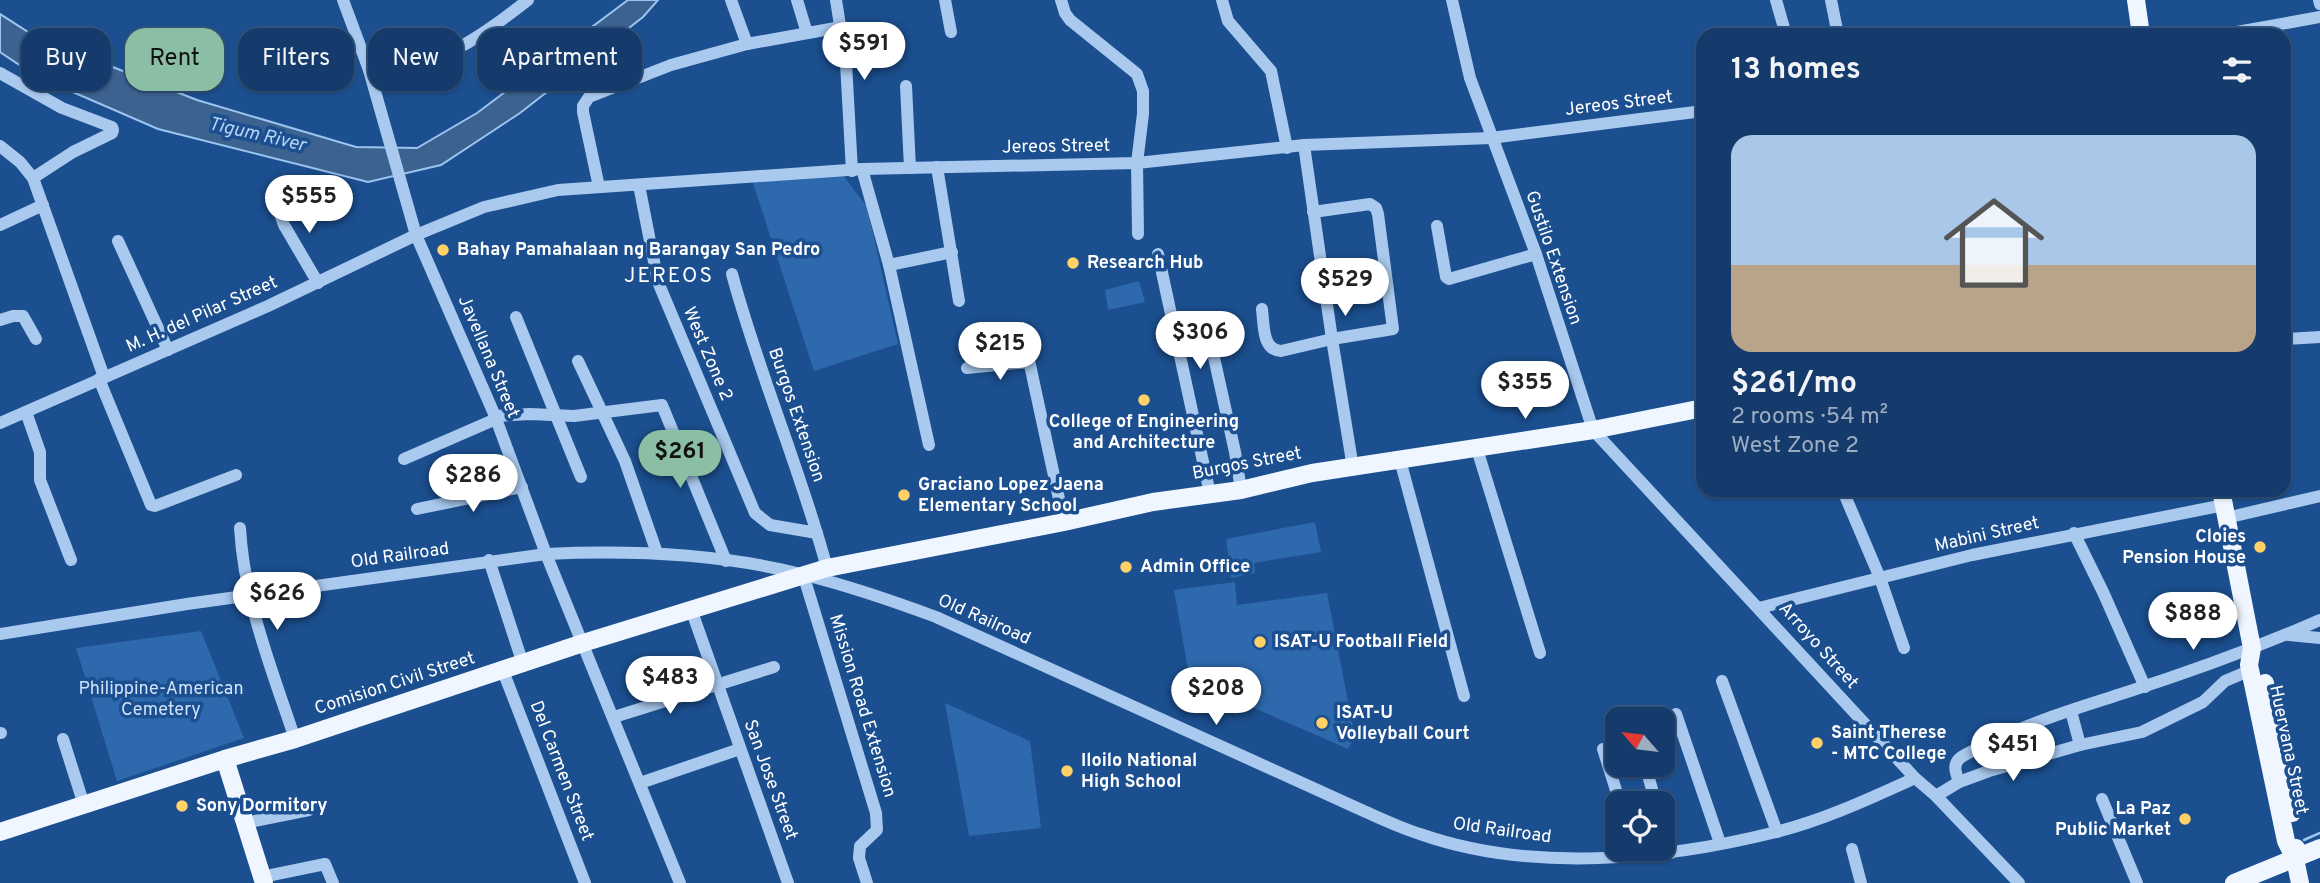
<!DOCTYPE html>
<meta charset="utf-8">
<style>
body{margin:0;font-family:Overpass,sans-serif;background:#214673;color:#f1f3f6;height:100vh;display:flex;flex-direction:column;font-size:26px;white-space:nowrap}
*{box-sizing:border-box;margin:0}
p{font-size:23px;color:#9dadc1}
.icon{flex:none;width:38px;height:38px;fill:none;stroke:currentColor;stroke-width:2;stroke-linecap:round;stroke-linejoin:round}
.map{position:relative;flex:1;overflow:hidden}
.drawer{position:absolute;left:1696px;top:28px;width:595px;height:469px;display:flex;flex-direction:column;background:#143b6b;border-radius:21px;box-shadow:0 2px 5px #0004,0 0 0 2px #33557e}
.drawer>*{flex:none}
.top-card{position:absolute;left:21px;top:28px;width:665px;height:63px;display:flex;gap:14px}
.needle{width:46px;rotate:298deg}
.buttons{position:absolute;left:1605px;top:707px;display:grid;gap:14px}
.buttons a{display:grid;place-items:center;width:70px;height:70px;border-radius:14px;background:#143b6b;box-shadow:0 2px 5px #0004,0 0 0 2px #33557e;font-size:35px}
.price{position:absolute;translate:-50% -60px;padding:0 16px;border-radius:24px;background:#fff;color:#222;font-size:23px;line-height:46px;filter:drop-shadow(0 2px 4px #0008)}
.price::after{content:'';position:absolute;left:50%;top:42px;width:21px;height:16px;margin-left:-10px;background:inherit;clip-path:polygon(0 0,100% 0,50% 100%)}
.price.selected{background:#8abfa5;color:#111}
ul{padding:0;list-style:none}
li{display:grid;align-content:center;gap:14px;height:371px;padding:0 35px}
li span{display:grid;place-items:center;height:217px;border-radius:21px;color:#555}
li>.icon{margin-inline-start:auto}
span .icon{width:126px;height:126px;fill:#fffc;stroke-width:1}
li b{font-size:30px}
h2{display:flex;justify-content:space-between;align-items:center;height:84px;padding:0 35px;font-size:30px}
.pill{padding:0 24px;border-radius:21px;background:#143b6b;box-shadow:0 2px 5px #0004,0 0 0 2px #33557e;font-size:24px;line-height:63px}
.pill.selected{background:#8abfa5;color:#111}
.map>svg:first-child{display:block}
</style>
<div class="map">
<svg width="2320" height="883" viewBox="0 0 2320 883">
<rect width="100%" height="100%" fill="#1b4f8f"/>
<g fill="#2e69ad">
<path d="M839 170 867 207 898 344 814 371 752 180Z"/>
<path d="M1139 281 1145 302 1108 310 1105 290Z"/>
<path d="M1315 522 1321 552 1254 563 1255 573 1231 578 1226 539Z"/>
<path d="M1235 582 1237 605 1327 593 1355 737 1348 749 1213 690 1191 687 1174 590Z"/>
<path d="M201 631 244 738 117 781 76 648Z"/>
<path d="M945 703 1030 741 1041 828 969 836Z"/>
</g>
<path fill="#3c6290" stroke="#9cc4f0" stroke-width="2" d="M628 0H658L643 17 520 113 441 165 368 182 158 129 36 76 0 52V14L36 37 197 100 356 147 417 148 477 113Z"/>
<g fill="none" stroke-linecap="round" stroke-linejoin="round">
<path stroke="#9cc4f0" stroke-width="2.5" d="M2304 840 2320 833"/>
<g stroke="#a9c9ee" stroke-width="12">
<path d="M343 0 369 70 416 235 495 416 546 554 680 883"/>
<path d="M731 0 747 44"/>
<path d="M797 0 807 33"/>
<path d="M836 0 846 63 852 171"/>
<path d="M945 0 951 32"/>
<path d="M1061 0 1065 13 1070 20 1137 74 1143 91V114L1137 163 1138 234"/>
<path d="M1222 0 1228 21 1271 71 1287 148"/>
<path d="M1452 0 1470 78 1536 254 1593 430 1915 778 1936 796 2019 883"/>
<path d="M1776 0 1786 35"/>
<path d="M1831 0 1838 35"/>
<path d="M2319 0 2320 4"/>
<path d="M2220 35 2320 17"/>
<path d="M846 63 897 55"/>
<path d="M369 70C398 64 432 61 460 47 484 34 506 17 528 0"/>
<path d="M0 73 62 108 112 127 113 130 112 133 73 152 33 178"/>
<path d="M906 86 910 168"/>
<path d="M0 146 20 162 33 178 104 377"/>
<path d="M937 167 959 301"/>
<path d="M862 169 889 265 929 445"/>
<path d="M639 185 658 282 755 513 770 525 817 533"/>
<path d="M599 187 583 112V106L589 97 671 65 747 44 841 27"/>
<path d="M274 198 284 225 318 283"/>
<path d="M1313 212 1370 204 1376 208 1378 214 1393 329 1332 339 1353 468"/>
<path d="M0 225 43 205"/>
<path d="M1437 226 1446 277 1449 279 1536 254"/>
<path d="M118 241 168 350"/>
<path d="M1158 254 1210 494"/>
<path d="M889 265 952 252"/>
<path d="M732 274C759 374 800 468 827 568"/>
<path d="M1262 309C1264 325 1262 350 1281 351L1332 339 1304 145"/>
<path d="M516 317 581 477"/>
<path d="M0 320 13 316H23L36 339"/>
<path d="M1022 328 1064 522"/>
<path d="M2284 339 2320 337"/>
<path d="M1213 353 1235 452 1241 490"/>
<path d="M578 361 625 461 657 553"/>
<path d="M967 368 1029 362"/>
<path d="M99 379 151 505 155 506 236 475"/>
<path d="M26 412 40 452V480L71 560"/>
<path d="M495 416 530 414 574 416 662 405 726 561"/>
<path d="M0 423 268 306 416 235 484 207 558 190 862 169 1137 163 1304 145 1491 138 1703 111"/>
<path d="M1477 449 1540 653"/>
<path d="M404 459 496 419"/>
<path d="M1400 460 1464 696"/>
<path d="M1846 498 1880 578 1904 648"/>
<path d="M417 509 522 487"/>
<path d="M2226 518 2320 496"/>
<path d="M240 528C244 601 272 670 295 739"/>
<path d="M2074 533 2103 592 2145 687"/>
<path d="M489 560 523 664"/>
<path d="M803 574 876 813 877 830 860 846 859 858 867 883"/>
<path d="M1759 608 1972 555 2224 505"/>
<path d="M691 609 788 883"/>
<path d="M0 634 187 604 546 554C632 550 720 553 805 575 849 586 893 601 936 617L1366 812C1384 820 1401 828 1420 834 1531 873 1664 860 1776 832 1824 820 1871 798 1915 778"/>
<path d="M2289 635 2320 638"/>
<path d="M503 671 585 883"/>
<path d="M1722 681 1777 832"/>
<path d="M2071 711 2080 745"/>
<path d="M1676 714 1720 843"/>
<path d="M614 717 774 667"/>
<path d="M0 733H1"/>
<path d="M63 739 84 805"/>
<path d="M1603 749 1620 803"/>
<path d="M1645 765 1656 803"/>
<path d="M1959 782C1956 773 1952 765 1960 758 1968 752 1980 748 1989 743 2033 721 2078 708 2124 693 2190 672 2256 648 2320 620"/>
<path d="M640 783 740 749"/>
<path d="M1936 796 1959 782 1989 771 2080 745 2142 732 2203 702 2225 681 2251 670"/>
<path d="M2102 799 2137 883"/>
<path d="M245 823 309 810"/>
<path d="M1662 825 1671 853"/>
<path d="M1852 849 1861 883"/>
<path d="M262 877 325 864 333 883"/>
</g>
<g stroke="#f0f6ff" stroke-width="18">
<path d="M2136 0 2141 35"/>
<path d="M2221 490 2252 648 2249 665 2286 841 2295 859"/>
<path d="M2265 683 2292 813"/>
<path d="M225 759 264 883"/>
<path d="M0 832 225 759 295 739 583 643 827 568 1064 522 1153 502 1241 490 1312 473 1593 430 1703 408"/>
<path d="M2296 848 2295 859 2300 883"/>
<path d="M2234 883 2320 848"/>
</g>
</g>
<g fill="#ffd166" stroke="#1b4f8f" stroke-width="2.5">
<circle cx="443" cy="250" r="7"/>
<circle cx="1073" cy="263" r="7"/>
<circle cx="1144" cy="400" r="7"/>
<circle cx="904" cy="495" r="7"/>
<circle cx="2260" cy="547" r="7"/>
<circle cx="1126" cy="567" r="7"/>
<circle cx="1260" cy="642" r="7"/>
<circle cx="1322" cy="723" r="7"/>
<circle cx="1817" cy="743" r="7"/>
<circle cx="1067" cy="771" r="7"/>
<circle cx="182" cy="806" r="7"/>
<circle cx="2185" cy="819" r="7"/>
</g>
<g text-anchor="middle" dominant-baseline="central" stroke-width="7" stroke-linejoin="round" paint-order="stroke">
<g font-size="18" fill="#fff" stroke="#1b4f8f">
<text transform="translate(1619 104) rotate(-7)">Jereos Street</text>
<text transform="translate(1056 147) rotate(-1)">Jereos Street</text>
<text transform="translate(1553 258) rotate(71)">Gustilo Extension</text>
<text transform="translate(202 315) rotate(-24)">M. H. del Pilar Street</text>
<text transform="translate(707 354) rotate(67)">West Zone 2</text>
<text transform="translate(488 357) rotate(67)">Javellana Street</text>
<text transform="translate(796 415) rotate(71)">Burgos Extension</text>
<text transform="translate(1247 464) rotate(-11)">Burgos Street</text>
<text transform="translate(1987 535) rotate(-13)">Mabini Street</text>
<text transform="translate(400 556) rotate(-8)">Old Railroad</text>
<text transform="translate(984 620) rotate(24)">Old Railroad</text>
<text transform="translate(1818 646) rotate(48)">Arroyo Street</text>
<text transform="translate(395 684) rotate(-18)">Comision Civil Street</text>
<text transform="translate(862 706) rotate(73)">Mission Road Extension</text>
<text transform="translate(2288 750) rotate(78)">Huervana Street</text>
<text transform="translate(561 771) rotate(69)">Del Carmen Street</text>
<text transform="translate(770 780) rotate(70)">San Jose Street</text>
<text transform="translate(1502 831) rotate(8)">Old Railroad</text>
</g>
<g font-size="18" font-weight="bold" fill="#fff" stroke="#1b4f8f" text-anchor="start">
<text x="457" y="250">Bahay Pamahalaan ng Barangay San Pedro</text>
<text x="1087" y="263">Research Hub</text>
<text x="1144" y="422" text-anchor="middle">College of Engineering<tspan x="1144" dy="21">and Architecture</tspan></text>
<text x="918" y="485">Graciano Lopez Jaena<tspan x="918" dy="21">Elementary School</tspan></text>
<text x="2246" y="537" text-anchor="end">Cloies<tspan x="2246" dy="21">Pension House</tspan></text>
<text x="1140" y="567">Admin Office</text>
<text x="1274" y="642">ISAT-U Football Field</text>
<text x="1336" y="713">ISAT-U<tspan x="1336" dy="21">Volleyball Court</tspan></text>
<text x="1831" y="733">Saint Therese<tspan x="1831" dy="21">- MTC College</tspan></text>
<text x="1081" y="761">Iloilo National<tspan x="1081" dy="21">High School</tspan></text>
<text x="196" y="806">Sony Dormitory</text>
<text x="2171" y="809" text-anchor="end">La Paz<tspan x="2171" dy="21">Public Market</tspan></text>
</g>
<g font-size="18" fill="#cfe3fa" stroke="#1b4f8f">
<text x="161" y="689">Philippine-American<tspan x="161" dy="21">Cemetery</tspan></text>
</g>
<g font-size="19" font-style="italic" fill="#b5d3f5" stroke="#1b4f8f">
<text transform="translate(257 135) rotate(13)">Tigum River</text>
</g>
<g font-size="21" letter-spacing="2" fill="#fff" stroke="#1b4f8f">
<text x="669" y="276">JEREOS</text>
</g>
</g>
</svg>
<div class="buttons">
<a><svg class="needle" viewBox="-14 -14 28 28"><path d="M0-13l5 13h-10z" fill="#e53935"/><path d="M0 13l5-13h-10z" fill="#9dadc1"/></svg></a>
<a><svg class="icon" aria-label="locate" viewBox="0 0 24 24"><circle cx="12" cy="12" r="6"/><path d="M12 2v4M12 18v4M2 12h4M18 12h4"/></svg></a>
</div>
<b class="price" style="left:864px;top:82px">$591</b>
<b class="price" style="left:309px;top:235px">$555</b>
<b class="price" style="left:1345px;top:318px">$529</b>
<b class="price" style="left:1200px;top:371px">$306</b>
<b class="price" style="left:1000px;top:382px">$215</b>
<b class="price" style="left:1525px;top:421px">$355</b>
<b class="price selected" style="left:680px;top:490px">$261</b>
<b class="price" style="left:473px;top:514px">$286</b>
<b class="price" style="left:277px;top:632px">$626</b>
<b class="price" style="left:2193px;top:652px">$888</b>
<b class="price" style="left:670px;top:716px">$483</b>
<b class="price" style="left:1216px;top:727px">$208</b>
<b class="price" style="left:2013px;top:783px">$451</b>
<div class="top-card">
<a class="pill">Buy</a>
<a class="pill selected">Rent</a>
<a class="pill">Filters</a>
<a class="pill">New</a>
<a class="pill">Apartment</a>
</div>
<section class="drawer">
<h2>13 homes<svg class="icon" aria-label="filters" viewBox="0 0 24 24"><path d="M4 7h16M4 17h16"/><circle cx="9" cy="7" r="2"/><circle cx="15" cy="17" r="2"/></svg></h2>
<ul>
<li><span style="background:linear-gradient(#a9c7e8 60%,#b9a48a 0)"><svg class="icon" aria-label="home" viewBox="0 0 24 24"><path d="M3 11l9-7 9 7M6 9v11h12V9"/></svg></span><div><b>$261/mo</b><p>2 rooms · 54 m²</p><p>West Zone 2</p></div></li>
</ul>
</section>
</div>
